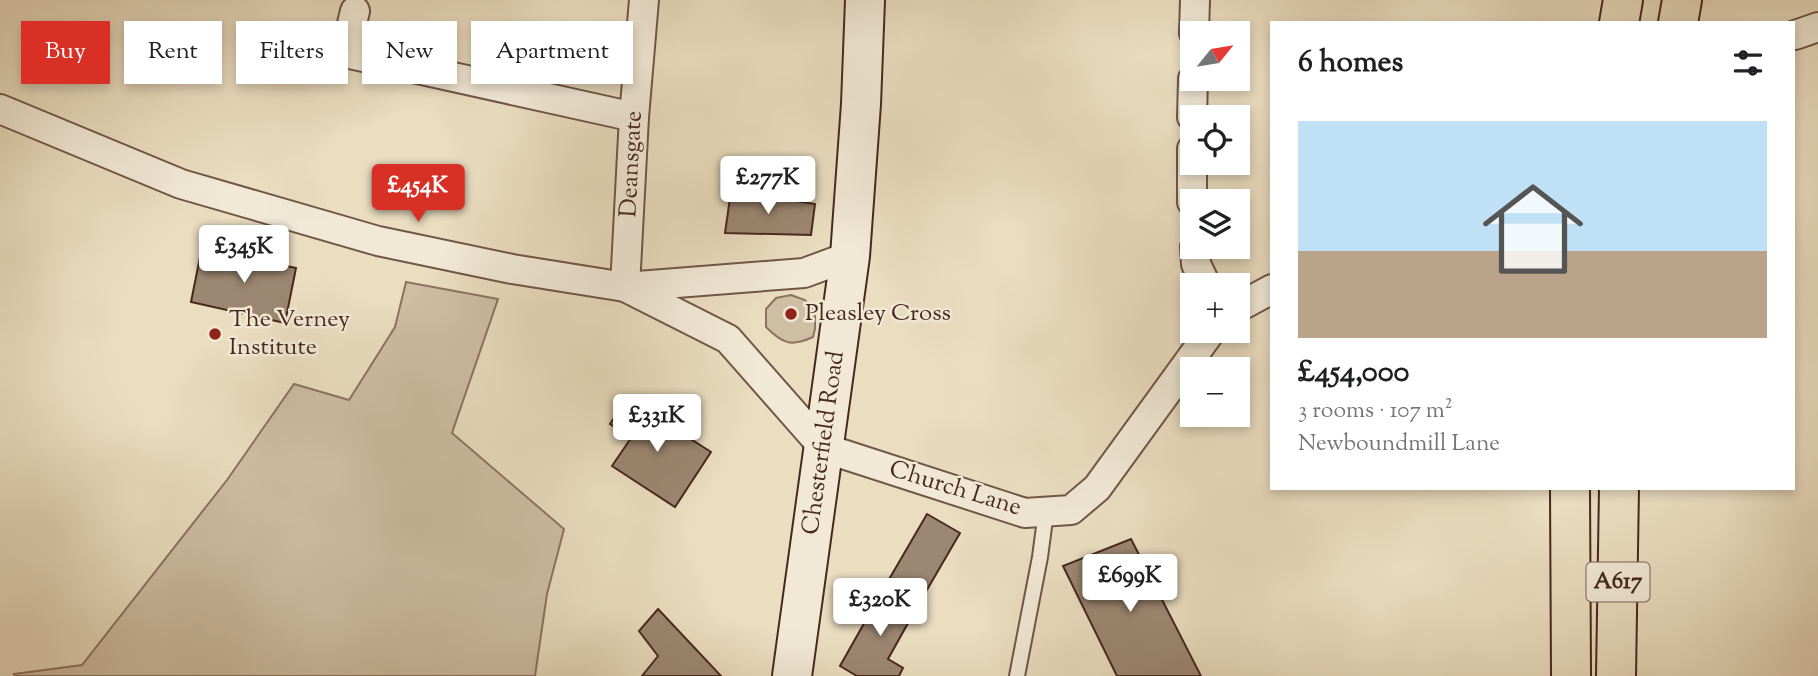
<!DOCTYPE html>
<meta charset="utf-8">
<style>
body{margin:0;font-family:"Sorts Mill Goudy",serif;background:#f6f6f6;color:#202124;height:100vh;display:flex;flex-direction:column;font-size:26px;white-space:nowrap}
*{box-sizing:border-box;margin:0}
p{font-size:23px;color:#757577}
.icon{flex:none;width:38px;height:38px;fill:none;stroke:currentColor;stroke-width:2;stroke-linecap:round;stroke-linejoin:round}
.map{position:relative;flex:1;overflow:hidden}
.sheet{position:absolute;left:1270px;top:21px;width:525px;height:469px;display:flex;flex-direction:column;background:#fff;border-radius:0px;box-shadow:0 4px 10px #0003}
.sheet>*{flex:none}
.top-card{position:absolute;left:21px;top:21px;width:665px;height:63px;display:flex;gap:14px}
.needle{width:46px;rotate:60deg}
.tools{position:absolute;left:1180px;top:21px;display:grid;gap:14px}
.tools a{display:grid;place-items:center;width:70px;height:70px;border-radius:0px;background:#fff;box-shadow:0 4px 10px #0003;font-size:35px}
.price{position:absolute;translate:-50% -60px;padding:0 16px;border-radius:7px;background:#fff;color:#222;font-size:23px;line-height:46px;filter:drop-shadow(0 2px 4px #0008)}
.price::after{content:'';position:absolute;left:50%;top:42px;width:21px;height:16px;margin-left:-10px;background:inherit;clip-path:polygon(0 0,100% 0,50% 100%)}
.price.active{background:#d93025;color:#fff}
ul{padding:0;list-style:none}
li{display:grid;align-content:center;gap:14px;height:371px;padding:0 28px}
li span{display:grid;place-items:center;height:217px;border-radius:0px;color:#555}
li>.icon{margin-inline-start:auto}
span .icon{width:126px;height:126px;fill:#fffc;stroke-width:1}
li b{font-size:30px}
h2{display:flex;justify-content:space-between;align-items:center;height:84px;padding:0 28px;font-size:30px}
.chip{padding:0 24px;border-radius:0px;background:#fff;box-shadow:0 4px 10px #0003;font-size:24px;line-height:63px}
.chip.active{background:#d93025;color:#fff}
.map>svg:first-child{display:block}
</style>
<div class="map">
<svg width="1818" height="676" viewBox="0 0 1818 676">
<rect width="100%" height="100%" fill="#eaddc0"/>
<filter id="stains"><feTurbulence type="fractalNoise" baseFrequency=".00286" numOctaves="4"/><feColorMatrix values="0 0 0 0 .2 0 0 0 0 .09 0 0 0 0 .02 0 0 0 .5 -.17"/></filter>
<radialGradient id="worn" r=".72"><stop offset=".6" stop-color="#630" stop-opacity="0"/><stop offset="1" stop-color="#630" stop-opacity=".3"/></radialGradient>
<g fill="#cebea4" stroke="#8a7460" stroke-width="2">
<path d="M406 282 498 299 452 433 564 529 547 594 535 676H15L14 674 82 665 227 480 294 384 349 400 395 327Z"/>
<path d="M791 295 805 300 815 311V329L813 337C791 347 783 344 766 327V309L776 298Z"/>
</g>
<g fill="#9c8772" stroke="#47291d" stroke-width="2">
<path d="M731 191 815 204 811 235 725 233Z"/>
<path d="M202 247 296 268 285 323 191 302Z"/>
<path d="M627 398 711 452 675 507 612 466 631 438 610 424Z"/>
<path d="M927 514 960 533 917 607 884 588Z"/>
<path d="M1131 539 1201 676H1117L1063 566Z"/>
<path d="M884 588 917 607 888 659 903 668 899 676H857L840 666Z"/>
<path d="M658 609 721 676H642L658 656 639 631Z"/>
</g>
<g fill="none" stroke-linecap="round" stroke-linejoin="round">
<defs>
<path id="lane" d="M1017 676 1040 557 1046 512"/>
<g id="street">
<path d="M644 0 634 117 625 287 728 339 824 448 1025 513 1071 510 1097 488 1211 331"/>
<path d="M1194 33 1195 0"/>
<path d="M1795 35 1818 27"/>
<path d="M291 41 634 117"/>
<path d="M345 53 355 11"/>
<path d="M0 109 181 184 378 241 512 269 625 287 804 273 850 256"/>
<path d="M1192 117 1193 79"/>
<path d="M1192 149V202"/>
<path d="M1195 247 1196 264 1206 285"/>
<path d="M1237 308 1272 289"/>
</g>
<path id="secondary" d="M792 676 850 256 861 104 865 0"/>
<g id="highway">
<path d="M1619 23 1623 0"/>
<path d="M1678 23 1682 0"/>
<path d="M1570 488 1571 676"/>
<path d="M1616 676 1619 488"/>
</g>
</defs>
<use href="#lane" stroke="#705646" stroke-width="18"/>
<use href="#street" stroke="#705646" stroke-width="32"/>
<use href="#secondary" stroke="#47291d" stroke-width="42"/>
<use href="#highway" stroke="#47291d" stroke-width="42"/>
<use href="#lane" stroke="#f1e9d6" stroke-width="14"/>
<use href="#street" stroke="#f1e9d6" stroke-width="28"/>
<use href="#secondary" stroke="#f1e9d6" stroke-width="38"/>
<use href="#highway" stroke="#eaddc0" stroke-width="38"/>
</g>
<g fill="#8f2418" stroke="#f1e9d6" stroke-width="2.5">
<circle cx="791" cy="314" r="7"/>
<circle cx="215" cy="334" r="7"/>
</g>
<g text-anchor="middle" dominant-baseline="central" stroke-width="5" stroke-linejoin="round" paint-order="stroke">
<rect fill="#f1e9d6" stroke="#7a6354" stroke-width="2" x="1586.5" y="562.5" width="63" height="39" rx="5"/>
<g font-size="23" font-weight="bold" fill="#47291d">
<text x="1618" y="582">A617</text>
</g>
<g font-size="24" fill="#47291d" stroke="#f1e9d6">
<text transform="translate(632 164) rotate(-87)">Deansgate</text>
<text transform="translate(824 443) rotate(-82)">Chesterfield Road</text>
<text transform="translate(955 489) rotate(17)">Church Lane</text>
</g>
<g font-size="24" fill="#47291d" stroke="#f1e9d6" text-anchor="start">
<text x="805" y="314">Pleasley Cross</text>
<text x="229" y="320">The Verney<tspan x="229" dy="28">Institute</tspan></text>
</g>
</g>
<rect width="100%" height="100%" filter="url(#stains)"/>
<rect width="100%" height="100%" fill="url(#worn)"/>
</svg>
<div class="tools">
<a><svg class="needle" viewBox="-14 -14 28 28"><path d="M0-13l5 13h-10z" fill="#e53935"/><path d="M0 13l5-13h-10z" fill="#757577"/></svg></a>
<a><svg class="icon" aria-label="locate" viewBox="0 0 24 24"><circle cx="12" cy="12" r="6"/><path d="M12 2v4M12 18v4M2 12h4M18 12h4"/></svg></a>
<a><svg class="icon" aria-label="layers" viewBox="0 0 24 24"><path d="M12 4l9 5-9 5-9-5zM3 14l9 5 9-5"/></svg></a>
<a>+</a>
<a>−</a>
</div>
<b class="price" style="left:768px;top:216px">£277K</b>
<b class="price active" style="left:418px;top:224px">£454K</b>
<b class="price" style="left:244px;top:285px">£345K</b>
<b class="price" style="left:657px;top:454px">£331K</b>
<b class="price" style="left:1130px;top:614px">£699K</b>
<b class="price" style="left:880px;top:638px">£320K</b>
<div class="top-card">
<a class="chip active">Buy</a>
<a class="chip">Rent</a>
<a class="chip">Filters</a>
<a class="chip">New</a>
<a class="chip">Apartment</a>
</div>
<section class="sheet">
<h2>6 homes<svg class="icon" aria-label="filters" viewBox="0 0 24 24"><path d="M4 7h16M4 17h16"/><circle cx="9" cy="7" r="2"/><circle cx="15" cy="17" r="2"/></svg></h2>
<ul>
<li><span style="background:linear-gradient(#bfe0f5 60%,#b9a48a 0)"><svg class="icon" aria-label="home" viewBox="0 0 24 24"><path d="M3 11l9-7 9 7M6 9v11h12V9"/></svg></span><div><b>£454,000</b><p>3 rooms · 107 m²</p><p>Newboundmill Lane</p></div></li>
</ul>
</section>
</div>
